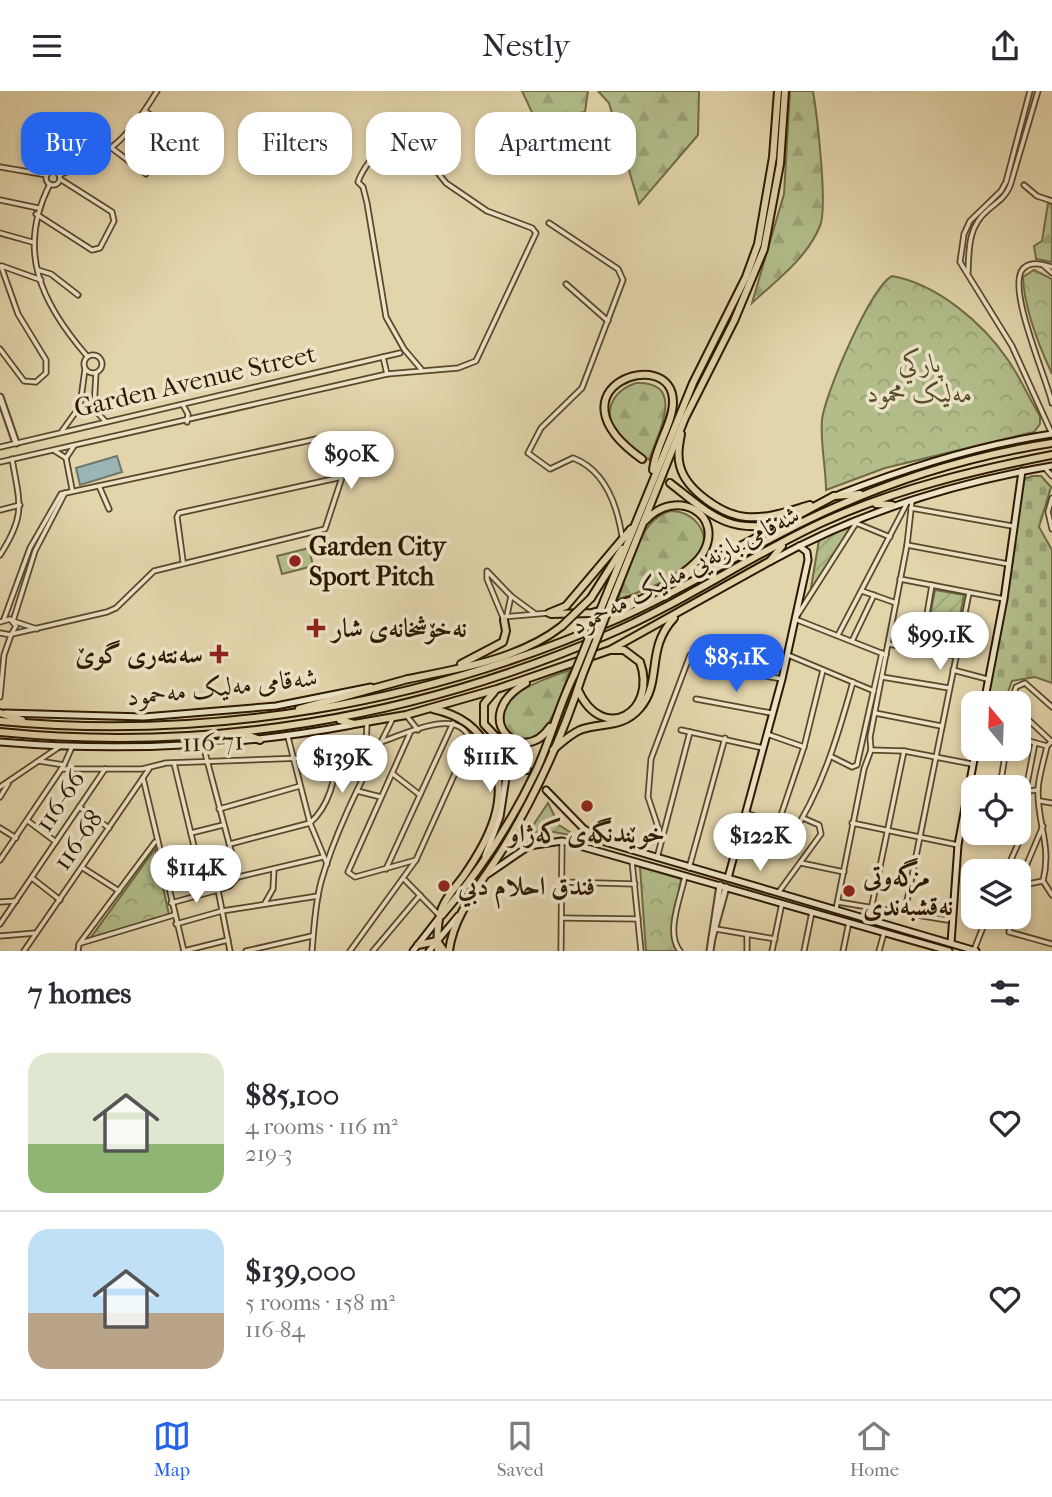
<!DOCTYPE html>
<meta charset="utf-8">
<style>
body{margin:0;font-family:"IM FELL French Canon",Amiri,serif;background:#f7f7f7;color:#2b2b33;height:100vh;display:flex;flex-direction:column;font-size:26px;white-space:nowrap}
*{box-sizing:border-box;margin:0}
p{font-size:23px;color:#7c7c81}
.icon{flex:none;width:38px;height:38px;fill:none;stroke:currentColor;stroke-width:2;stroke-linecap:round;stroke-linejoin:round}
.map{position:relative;height:860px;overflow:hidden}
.sheet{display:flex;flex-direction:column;background:#fff;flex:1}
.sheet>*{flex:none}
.guide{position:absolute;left:21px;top:21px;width:700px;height:63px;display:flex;gap:14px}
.needle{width:46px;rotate:341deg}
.controls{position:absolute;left:961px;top:600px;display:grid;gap:14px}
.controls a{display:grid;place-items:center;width:70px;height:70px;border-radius:14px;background:#fff;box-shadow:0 4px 10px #0003;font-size:35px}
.price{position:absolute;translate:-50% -60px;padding:0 16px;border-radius:24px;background:#fff;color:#222;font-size:23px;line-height:46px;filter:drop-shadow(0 2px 4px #0008)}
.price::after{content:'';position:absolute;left:50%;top:42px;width:21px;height:16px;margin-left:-10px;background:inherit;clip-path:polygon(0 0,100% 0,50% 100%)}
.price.on{background:#2563eb;color:#fff}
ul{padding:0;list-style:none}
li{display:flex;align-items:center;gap:21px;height:175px;padding:0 28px}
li+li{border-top:2px solid #e1e1e2}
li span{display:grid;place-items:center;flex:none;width:196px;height:140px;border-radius:21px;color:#555}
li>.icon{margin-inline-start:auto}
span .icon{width:84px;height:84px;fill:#fffc;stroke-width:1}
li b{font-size:30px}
h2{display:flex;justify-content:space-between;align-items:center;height:84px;padding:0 28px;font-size:30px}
.tag{padding:0 24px;border-radius:21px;background:#fff;box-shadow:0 4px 10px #0003;font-size:24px;line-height:63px}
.tag.on{background:#2563eb;color:#fff}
header{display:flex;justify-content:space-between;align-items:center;height:91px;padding:0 28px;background:#fff;font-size:32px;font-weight:600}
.tab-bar{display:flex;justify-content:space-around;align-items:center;height:98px;border-top:2px solid #e1e1e2;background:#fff;font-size:19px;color:#7c7c81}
.tab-bar a{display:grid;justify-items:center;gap:4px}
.tab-bar .on{color:#2563eb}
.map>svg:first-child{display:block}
</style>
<header><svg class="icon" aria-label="menu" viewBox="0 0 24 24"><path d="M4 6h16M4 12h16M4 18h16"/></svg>Nestly<svg class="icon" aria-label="share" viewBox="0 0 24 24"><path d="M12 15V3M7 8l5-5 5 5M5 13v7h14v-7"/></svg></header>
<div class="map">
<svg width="1052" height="860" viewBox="0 0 1052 860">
<defs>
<pattern id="forest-firs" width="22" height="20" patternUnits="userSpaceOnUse" patternTransform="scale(1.75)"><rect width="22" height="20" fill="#b2bd8a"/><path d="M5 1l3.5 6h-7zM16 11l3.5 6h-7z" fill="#99a275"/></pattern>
<pattern id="cemetery-stones" width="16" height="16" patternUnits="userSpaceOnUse" patternTransform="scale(1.75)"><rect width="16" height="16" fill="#b2bd8a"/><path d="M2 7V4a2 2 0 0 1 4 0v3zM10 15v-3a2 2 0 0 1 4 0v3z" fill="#99a275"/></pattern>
<pattern id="park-crowns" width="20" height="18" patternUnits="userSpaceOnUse" patternTransform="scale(1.75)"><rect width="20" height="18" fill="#b2bd8a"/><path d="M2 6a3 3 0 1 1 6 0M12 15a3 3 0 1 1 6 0" fill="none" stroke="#99a275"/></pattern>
<pattern id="garden-furrows" width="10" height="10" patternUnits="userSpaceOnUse" patternTransform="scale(1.75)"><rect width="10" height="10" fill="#b2bd8a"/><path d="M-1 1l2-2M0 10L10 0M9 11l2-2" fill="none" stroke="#99a275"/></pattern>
</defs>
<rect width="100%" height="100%" fill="#e2d4ab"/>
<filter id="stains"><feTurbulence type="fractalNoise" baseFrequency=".00286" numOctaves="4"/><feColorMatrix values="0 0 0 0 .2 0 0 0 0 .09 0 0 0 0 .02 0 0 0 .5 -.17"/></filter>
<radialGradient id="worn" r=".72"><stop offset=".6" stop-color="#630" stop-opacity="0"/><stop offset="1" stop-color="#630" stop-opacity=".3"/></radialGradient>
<g fill="url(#forest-firs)" stroke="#706b45" stroke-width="2">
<path d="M522 0H588L585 21 536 30Z"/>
<path d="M598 0H699L698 44 639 113 609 12Z"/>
<path d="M790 0H813C817 24 828 116 820 135 807 167 777 189 752 212L784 103Z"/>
<path d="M1048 112 1052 113V171L1036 168 1034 155 1042 150Z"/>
<path d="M636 292C687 290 658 342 649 369 639 361 625 354 618 344 601 322 612 300 636 292Z"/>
<path d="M670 420C681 420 691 424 698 433 727 471 642 501 618 508 629 479 637 430 670 420Z"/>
<path d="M570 579C561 605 546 667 508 642 485 604 544 589 570 579Z"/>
</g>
<path fill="url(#cemetery-stones)" stroke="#706b45" stroke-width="2" d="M1032 385H1041L1051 396 1039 436 1052 459V592L1035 586 1012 590 1004 612H984L1024 388Z"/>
<g fill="url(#park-crowns)" stroke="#706b45" stroke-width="2">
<path d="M1034 179 1052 188V283C1039 255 1024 218 1023 186Z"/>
<path d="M892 185C937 193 983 232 1008 269 1020 286 1029 307 1040 325V333L1034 341 885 377 826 399C826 377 820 351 822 329 825 302 871 196 892 185Z"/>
<path d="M155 758 169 824 89 849Z"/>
<path d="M640 776 681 788 673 849 681 860H646Z"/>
</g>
<g fill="url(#garden-furrows)" stroke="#706b45" stroke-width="2">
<path d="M851 435 810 503 819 449Z"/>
<path d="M935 499 964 504 953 561 924 555Z"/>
<path d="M548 712 559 734 576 745 548 740 528 742Z"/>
</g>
<path fill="#b2bd8a" stroke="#706b45" stroke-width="2" d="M309 457 313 475 282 483 277 465Z"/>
<path fill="#9bb5b5" stroke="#6f776d" stroke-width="2" d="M117 365 122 381 80 394 76 377Z"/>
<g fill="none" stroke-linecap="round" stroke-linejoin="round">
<path stroke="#beaf89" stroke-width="6" stroke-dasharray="6 3" stroke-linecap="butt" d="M642 368 670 392"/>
<defs>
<g id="minor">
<path d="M1030 0 1006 91 1001 100 970 130 964 143 960 171 1012 255 1052 343"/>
<path d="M145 20 176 42"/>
<path d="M113 58 146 83"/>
<path d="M0 76 47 84"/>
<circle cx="53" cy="87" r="7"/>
<path d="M59 84C110 65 129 46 157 0"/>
<path d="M50 93C16 159 41 212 87 265"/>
<path d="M1024 94 1037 105 1052 110"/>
<path d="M0 109 38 117"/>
<path d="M36 123 92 159 100 157 114 130 112 121 60 88"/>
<path d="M549 132 618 178 623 189 582 297 541 337 528 362 550 378 573 367C605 379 617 414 622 445"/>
<path d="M0 142 32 151"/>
<path d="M1043 174 1052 182"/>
<path d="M2 175 41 189"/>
<path d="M1052 176C1043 174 1033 170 1025 176 1003 190 1047 288 1052 312"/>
<path d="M38 179 51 183 78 204"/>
<path d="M968 181C969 158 968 135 988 119 997 111 1005 107 1010 95L1038 0"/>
<path d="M566 193 608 230"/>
<path d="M0 258 24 290 36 291 46 282V269L18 223 1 175"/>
<circle cx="93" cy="273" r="9"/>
<path d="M383 266 387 283"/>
<path d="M96 282 94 318 106 331"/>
<path d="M183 314 188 323 187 331"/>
<path d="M62 340 80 315 85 278"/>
<path d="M0 356 400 262"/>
<path d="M55 360 66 367 72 398"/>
<path d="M66 367 74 355"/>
<path d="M0 371 387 283 458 277 476 270 536 142 532 137 487 120 446 92 411 48C390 40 364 73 358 91L363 96 367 112 386 226 404 258 421 278"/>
<path d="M1044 376 1052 385"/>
<path d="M99 395 109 418"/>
<path d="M1052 407 1048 421 1052 438"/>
<path d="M911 417 1012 435"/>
<path d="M0 419 20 414"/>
<path d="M858 429 795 528 886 564"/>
<path d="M856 432 890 446"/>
<path d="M907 454 1008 473"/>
<path d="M0 464C26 424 20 413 12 368"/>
<path d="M183 470 177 426 179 422 342 386"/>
<path d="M900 488 1004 508"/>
<path d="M862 500 896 512"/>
<path d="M507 524 511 505"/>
<path d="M503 526 549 522"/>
<path d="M4 528 30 457 61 403 335 344 347 349 350 362 325 438 154 480 116 517 107 521 12 543"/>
<path d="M504 529 487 488V480L511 505 534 522"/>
<path d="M0 531 10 528 16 535 11 544 0 542"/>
<path d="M37 538 13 530 35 460 65 402"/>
<path d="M838 544 907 412"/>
<path d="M852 550 874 504"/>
<path d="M888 553 956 565"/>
<path d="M921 558 932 494"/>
<path d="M788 564 874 600"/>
<path d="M721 577 782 588"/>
<path d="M953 579 987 588"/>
<path d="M882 586 949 597"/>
<path d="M0 606 4 564 11 544"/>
<path d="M696 608 771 622"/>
<path d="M1011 612 1016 596 1025 592 1052 616"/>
<path d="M1018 619 1052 651"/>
<path d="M875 622 941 635"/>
<path d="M406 624 418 639"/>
<path d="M681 639 763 657"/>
<path d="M410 642 348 781 355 786 416 769"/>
<path d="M767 643 804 656"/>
<path d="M288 646 310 732 327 773"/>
<path d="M1018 647 1047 655"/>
<path d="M1052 650 1047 655C1044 669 1039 684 1038 698 1037 733 1052 754 1043 790L1052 804"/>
<path d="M203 654 238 786 230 795 218 799"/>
<path d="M871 659 904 660 972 673"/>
<path d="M832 666 852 676 857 674 882 562"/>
<path d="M39 670 64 674"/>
<path d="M174 672 205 801"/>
<path d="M61 678H142L166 672 303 667 365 657"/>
<path d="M365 679 367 632"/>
<path d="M393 683 420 704"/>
<path d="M143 687 184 860 228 849"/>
<path d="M0 696 59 656"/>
<path d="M1000 696 1006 658"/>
<path d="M1026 698 1035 652"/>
<path d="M357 700 381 706"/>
<path d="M1018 701 1038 699"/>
<path d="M0 706 8 693"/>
<path d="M1040 710 1052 712"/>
<path d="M79 716 109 737"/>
<path d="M219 718 300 695"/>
<path d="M746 722 778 733 782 748 789 749C822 699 837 648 853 591"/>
<path d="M28 730 56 751"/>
<path d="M852 732 958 754"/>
<path d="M778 733 804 656 823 579"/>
<path d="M0 737 16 747"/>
<path d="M191 742 223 734"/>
<path d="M662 748 648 706 651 668 690 564"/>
<path d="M230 753 310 732C329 715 336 688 336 663"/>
<path d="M657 767 690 641"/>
<path d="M0 769 64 674 72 656"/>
<path d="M632 770 641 860"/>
<path d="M801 772 844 781"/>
<path d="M83 777 119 800"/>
<path d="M689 777 725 647"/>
<path d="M386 778 453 632"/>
<path d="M1006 780 1022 744 1018 721"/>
<path d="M238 786 323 766"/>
<path d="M32 787 60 809"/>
<path d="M405 789 440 825"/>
<path d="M562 791 635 793"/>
<path d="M1018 794 1043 735"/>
<path d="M1018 795 1043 790"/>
<path d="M778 802 821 743 819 734 803 727"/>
<path d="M0 811 16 810"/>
<path d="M838 811 947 829 951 825"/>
<path d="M171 812 218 799 230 860"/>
<path d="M265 812 273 798 274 778"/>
<path d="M872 814 904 660"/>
<path d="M836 818 864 678 871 659 870 646 907 454 912 410"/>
<path d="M905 820 969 502"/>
<path d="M1012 826 1009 841 1052 853"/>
<path d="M562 827 638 828"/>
<path d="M0 833 105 678"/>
<path d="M176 833 222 820 318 805"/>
<path d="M716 838 775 848"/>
<path d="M0 845 36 842"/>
<path d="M81 852 174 824"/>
<path d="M974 859 987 826"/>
<path d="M24 860 149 678"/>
<path d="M78 860 79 853 155 751"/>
<path d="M246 860 312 845"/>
<path d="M312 860C314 837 315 813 321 791 337 734 367 680 393 627"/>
<path d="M350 860 416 769 470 649C459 615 405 643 381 651"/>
<path d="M373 860 420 804"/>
<path d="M561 860 562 750"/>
<path d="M680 860C665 842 681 806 685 785"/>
<path d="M747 860V845"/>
<path d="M772 860 782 812"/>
<path d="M804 860 812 821"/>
<path d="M843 860 849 831"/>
<path d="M879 860 884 842"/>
</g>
<g id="tertiary">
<path d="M0 306 16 352"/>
<path d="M712 847 726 796"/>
<path d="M710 860 720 794"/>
</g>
<g id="secondary">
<path d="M840 403C909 376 979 354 1052 343"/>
<path d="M771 470C859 421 953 392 1052 375"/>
<path d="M984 612 1004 508 1022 380"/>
<path d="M5 622 144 626 276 615 371 596"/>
<path d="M0 651C119 661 235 656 352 634"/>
<path d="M546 699 583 737 605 751 976 860"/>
<path d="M583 755 581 745 591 744"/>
<path d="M485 765 500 726 506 687 514 679H527"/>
<path d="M488 783 529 755 562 750 949 860"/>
<path d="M728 787 782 588 808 469 807 461 799 455"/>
<path d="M951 852 958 754 976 658"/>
<path d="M413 860 438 828"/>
<path d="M429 860 458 825"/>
</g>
<g id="primary">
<path d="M681 343C679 354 677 364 680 375 686 399 722 424 746 426 768 428 789 420 810 414"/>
<path d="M642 368C542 297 673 252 673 311 673 332 655 356 653 379"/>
<path d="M670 392C710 423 728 444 781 432"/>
<path d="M645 430C677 395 725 424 703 462 697 473 685 480 675 488"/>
<path d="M591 507 622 458"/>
<path d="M604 510 693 292 746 186 758 153 773 66 778 0"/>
<path d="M611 512 685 327 734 230 764 158 780 73 785 0"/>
<path d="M549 522 566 515 631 438"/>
<path d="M551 523 592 522 635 508"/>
<path d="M603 532 638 510 834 405"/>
<path d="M461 573 503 551 506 540 504 529"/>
<path d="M408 588C459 578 520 568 562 535"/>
<path d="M526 592C467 626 522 678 550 636"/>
<path d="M578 599C603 654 658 621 640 571L624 559H612"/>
<path d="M494 601 484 613V633L527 679"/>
<path d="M433 618C460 624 478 636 490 661 512 706 489 749 463 786 456 795 446 806 442 817 437 830 437 846 438 860"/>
<path d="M354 633 406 624 497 598 610 559 770 470"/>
<path d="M553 659C561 652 569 644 580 639 602 631 622 638 640 617 663 590 645 558 674 527"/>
<path d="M442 824C479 781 509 736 534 684 550 652 558 616 574 584"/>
<path d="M418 854 437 850 444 860"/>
<path d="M449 860C454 820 484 790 504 756 536 703 563 644 582 585"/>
</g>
<g id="trunk">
<path d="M834 405 860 403"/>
<path d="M876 413 892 414"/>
<path d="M770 470 782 455"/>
<path d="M299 618 408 588"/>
<path d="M0 622 22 629"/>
<path d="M340 629 354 633"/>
<path d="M0 630C210 650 424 613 617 528 684 499 744 459 809 428 886 391 968 365 1052 352"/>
<path d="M0 641C209 662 414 627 607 544 682 512 749 465 823 431 896 398 975 379 1052 364"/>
<path d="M242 642 260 649"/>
</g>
</defs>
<use href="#minor" stroke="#5a482b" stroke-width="7"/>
<use href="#tertiary" stroke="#5a482b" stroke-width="9"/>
<use href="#secondary" stroke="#2d1900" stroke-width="9"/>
<use href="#primary" stroke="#2d1900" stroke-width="10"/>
<use href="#trunk" stroke="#2d1900" stroke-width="10"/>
<use href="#minor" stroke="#ece3c8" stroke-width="3.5"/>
<use href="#tertiary" stroke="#ece3c8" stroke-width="5"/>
<use href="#secondary" stroke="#ece3c8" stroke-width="5"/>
<use href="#primary" stroke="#e2d4ab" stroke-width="6"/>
<use href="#trunk" stroke="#e2d4ab" stroke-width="6"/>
<defs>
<g id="primary-bridge">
<path d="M562 535 591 507"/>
<path d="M574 584 604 510"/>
<path d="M582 585 611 512"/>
</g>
</defs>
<use href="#primary-bridge" stroke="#2d1900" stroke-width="10" stroke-linecap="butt"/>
<use href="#primary-bridge" stroke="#e2d4ab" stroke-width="6"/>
</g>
<g fill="#8f2418" stroke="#ece3c8" stroke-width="2.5">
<circle cx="295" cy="470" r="7"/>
<path d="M312.5 526.5h7v7h7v7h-7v7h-7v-7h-7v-7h7z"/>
<path d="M215.5 552.5h7v7h7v7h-7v7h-7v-7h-7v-7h7z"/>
<circle cx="587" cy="715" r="7"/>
<circle cx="444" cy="795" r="7"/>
<circle cx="849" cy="800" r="7"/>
</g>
<g text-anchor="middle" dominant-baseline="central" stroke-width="7" stroke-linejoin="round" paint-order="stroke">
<g font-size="26" font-style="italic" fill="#554a29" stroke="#ece3c8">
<text x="920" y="272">پارکي<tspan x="920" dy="30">مەليک محمود</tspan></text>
</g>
<g font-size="26" fill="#2d1900" stroke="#ece3c8">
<text transform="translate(195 290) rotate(-13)">Garden Avenue Street</text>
<text transform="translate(685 479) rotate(-27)">شەقامی بازنەیی مەلیک مەحمود</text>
<text transform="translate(222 596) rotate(-6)">شەقامی مەلیک مەحمود</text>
<text transform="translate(213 651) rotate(-2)">116-71</text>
<text transform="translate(60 710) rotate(-56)">116-66</text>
<text transform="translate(78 749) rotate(-55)">116-68</text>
</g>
<g font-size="26" font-weight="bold" fill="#2d1900" stroke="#ece3c8" text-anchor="start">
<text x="309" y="455">Garden City<tspan x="309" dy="30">Sport Pitch</tspan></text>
<text x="332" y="537">نەخۆشخانەی شار</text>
<text x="203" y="563" text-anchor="end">سەنتەری گوێ</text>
<text x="587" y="742" text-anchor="middle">خوێندنگەی کەژاو</text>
<text x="863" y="785">مزگەوتی<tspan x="863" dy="30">نەقشبەندی</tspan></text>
<text x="458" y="795">فندق احلام دبي</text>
</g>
</g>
<rect width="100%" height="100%" filter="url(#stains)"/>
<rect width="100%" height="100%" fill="url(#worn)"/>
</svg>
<div class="controls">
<a><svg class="needle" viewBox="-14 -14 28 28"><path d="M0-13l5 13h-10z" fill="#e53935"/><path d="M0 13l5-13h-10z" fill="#7c7c81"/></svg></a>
<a><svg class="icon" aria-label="locate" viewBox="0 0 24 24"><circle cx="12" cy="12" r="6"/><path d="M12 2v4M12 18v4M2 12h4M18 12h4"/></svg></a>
<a><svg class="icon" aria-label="layers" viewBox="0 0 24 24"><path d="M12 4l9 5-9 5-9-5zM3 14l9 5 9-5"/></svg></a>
</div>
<b class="price" style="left:351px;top:400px">$90K</b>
<b class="price" style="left:940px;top:581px">$99.1K</b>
<b class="price on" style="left:736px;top:603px">$85.1K</b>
<b class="price" style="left:490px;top:703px">$111K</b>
<b class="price" style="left:342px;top:704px">$139K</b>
<b class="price" style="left:760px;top:782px">$122K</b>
<b class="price" style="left:196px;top:814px">$114K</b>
<div class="guide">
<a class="tag on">Buy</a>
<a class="tag">Rent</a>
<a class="tag">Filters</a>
<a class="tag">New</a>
<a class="tag">Apartment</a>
</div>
</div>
<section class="sheet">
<h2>7 homes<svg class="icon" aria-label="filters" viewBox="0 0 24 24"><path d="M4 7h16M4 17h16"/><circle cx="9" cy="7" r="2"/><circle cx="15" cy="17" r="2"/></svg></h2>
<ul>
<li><span style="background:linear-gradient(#dfe7d0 65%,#8fb573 0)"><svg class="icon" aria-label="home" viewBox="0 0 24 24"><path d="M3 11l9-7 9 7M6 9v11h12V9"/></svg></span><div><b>$85,100</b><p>4 rooms · 116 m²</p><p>219-3</p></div><svg class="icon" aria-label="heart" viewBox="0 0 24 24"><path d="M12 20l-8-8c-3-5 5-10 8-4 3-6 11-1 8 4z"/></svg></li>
<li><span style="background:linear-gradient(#bfe0f5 60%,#b9a48a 0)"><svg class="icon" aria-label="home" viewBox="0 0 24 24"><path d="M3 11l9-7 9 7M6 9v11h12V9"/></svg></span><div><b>$139,000</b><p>5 rooms · 158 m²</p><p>116-84</p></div><svg class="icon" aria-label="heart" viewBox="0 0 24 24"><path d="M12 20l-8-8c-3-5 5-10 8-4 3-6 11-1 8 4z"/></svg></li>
</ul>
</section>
<nav class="tab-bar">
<a class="on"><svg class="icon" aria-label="map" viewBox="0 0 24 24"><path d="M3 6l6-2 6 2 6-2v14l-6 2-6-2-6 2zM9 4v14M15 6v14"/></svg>Map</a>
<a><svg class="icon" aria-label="saved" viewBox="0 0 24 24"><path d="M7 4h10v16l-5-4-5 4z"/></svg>Saved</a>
<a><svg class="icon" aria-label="home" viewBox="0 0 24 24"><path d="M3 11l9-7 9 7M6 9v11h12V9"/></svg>Home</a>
</nav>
